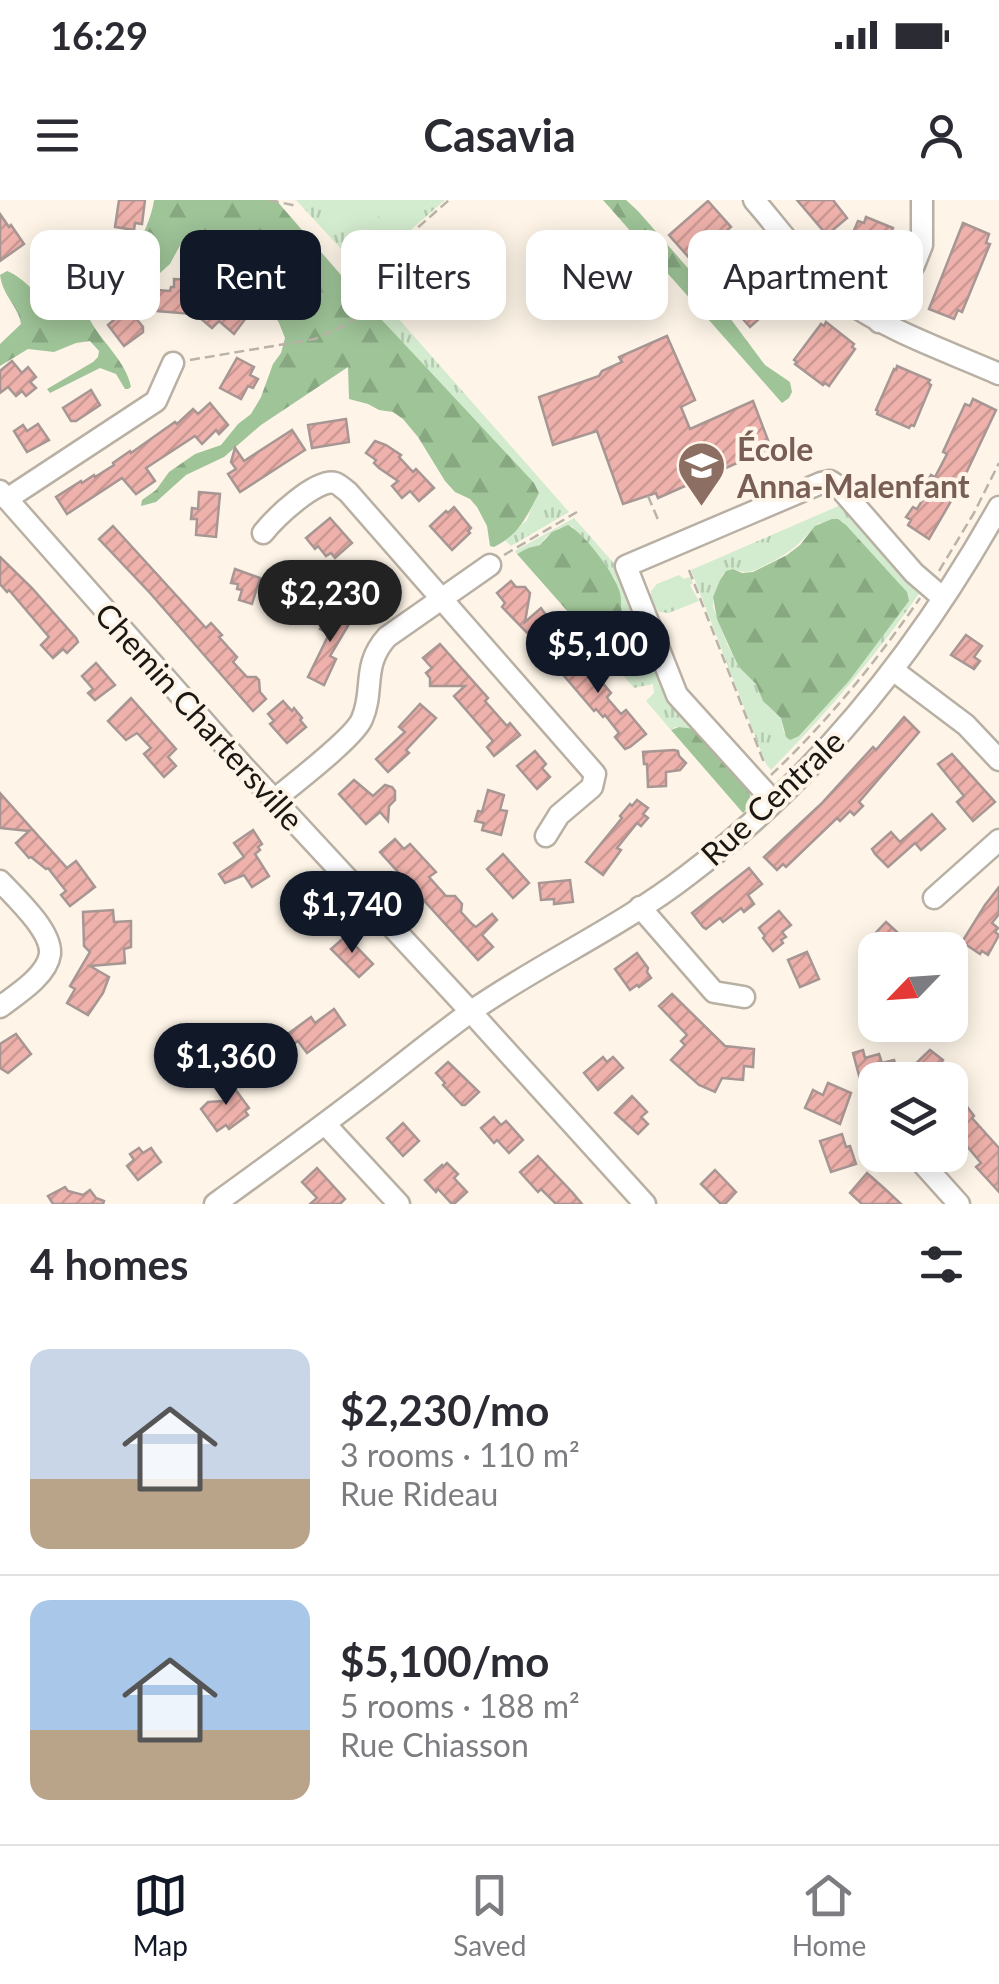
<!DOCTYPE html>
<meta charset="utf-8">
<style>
body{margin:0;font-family:Lato,sans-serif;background:#f2f2f3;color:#2b2b33;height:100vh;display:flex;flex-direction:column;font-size:38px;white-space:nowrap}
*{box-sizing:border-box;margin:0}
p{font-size:32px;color:#7c7c81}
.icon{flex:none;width:55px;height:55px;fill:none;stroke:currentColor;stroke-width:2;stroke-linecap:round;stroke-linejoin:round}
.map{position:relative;height:1004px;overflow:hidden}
.details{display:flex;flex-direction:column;background:#fff;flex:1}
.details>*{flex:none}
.banner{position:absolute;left:30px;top:30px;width:940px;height:90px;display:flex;gap:20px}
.needle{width:65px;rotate:245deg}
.controls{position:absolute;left:858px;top:732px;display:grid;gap:20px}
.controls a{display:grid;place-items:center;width:110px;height:110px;border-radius:20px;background:#fff;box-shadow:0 5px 25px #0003;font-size:50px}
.price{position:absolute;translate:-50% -85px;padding:0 22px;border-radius:35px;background:#111827;color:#fff;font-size:32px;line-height:65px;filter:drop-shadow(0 2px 5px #0008)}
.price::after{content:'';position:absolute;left:50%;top:60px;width:30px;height:22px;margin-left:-15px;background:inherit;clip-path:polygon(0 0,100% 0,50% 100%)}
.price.selected{background:#222;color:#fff}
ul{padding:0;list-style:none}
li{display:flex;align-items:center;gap:30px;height:250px;padding:0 30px}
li+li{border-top:2px solid #e1e1e2}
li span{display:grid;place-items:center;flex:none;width:280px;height:200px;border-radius:20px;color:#555}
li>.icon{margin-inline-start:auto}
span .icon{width:120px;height:120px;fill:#fffc;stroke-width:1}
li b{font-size:42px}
h2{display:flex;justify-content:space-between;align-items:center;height:120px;padding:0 30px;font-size:42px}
.tag{padding:0 35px;border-radius:20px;background:#fff;box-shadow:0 5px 25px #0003;font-size:35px;line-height:90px}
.tag.selected{background:#111827;color:#fff}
.status{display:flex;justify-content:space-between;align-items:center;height:70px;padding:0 50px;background:#fff;direction:ltr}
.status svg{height:28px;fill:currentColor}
header{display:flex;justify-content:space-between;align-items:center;height:130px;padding:0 30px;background:#fff;font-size:45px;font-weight:700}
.tab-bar{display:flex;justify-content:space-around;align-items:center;height:140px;border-top:2px solid #e1e1e2;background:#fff;font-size:28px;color:#7c7c81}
.tab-bar a{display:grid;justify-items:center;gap:5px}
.tab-bar .selected{color:#111827}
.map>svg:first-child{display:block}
</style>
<div class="status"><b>16:29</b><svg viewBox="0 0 49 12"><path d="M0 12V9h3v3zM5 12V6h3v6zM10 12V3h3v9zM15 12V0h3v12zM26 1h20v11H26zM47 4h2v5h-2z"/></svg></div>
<header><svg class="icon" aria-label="menu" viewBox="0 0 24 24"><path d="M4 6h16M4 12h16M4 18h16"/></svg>Casavia<svg class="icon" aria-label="person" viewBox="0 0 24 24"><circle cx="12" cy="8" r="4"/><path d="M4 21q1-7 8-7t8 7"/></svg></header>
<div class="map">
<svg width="999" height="1004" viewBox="0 0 999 1004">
<defs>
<pattern id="grass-tufts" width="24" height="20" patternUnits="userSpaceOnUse" patternTransform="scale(2.5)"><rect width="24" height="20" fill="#d3ebce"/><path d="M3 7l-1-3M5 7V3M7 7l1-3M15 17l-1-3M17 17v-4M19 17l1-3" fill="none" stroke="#b5c9b0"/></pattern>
<pattern id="forest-firs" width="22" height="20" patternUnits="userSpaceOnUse" patternTransform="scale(2.5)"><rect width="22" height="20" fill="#9fc498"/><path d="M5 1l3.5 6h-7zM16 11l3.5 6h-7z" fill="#88a882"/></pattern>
<pattern id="building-hatch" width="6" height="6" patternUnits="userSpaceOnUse" patternTransform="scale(2.5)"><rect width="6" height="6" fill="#eeb1ab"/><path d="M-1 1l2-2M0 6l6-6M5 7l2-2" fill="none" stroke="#cc9892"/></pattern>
</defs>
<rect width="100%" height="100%" fill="#fef5e8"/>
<g fill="url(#grass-tufts)" fill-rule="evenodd">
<path d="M296 0H445L373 63 364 67 355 64Z"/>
<path d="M381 107 388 108 397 117 569 312 511 346 505 340 527 320 538 290 373 110Z"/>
<path d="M843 304 920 392C876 456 826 514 771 570L766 564 691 370ZM843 322 899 383 909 401 849 481 804 531 799 536 784 533 781 518 767 505 753 479 739 467 728 446 713 407V397L720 380 723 374 733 369C750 376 757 369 773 361 798 348 800 341 819 323Z"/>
<path d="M574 318 618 368 675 507 694 529 676 527 671 530 646 501 654 493 653 484 634 488 592 439 600 437 608 438 629 426 621 411 615 379 572 326 559 328 546 337 540 345 528 348 517 354 515 351Z"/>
<path d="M679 375 684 379 690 377 693 383 690 385 699 401 669 413 659 412 651 401V391L657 384Z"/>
</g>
<g fill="url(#forest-firs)">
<path d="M154 0H276L354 90 534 283 539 293C526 317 520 334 494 347L490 346 487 326 477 307 470 299 455 292 445 281 418 237 403 219 393 212 379 210 368 204 349 199 348 167 261 225 224 257 186 275 156 302 141 306 142 300 156 290 169 272 195 254 221 245 238 224 251 214 261 197 273 164 281 153 285 138 279 123 256 85 234 60 225 55 207 35 200 31 191 33 184 38 170 64 150 82 143 69 126 77 130 87 95 108 88 116C99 140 126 160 131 187L128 189H125L116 174 100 168 50 193 47 189 93 162 98 157 99 151 90 141 76 143 54 152 28 149 0 166V144L21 124C19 107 3 97 0 75L7 71C26 78 37 99 56 103 63 99 67 92 74 87 84 80 94 82 104 79 129 70 151 24 154 0Z"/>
<path d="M603 0H626L638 11 721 106 765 165 790 182 792 192 789 198 782 203Z"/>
<path d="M832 319H838L846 325 907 392 909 401 849 481 799 536 790 540 786 537 781 518 763 501 756 484 739 467 733 455 717 419 713 397 720 380 726 371 733 369 742 373 753 372 787 355 800 345 815 326Z"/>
<path d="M568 325C584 333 616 375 620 393 622 401 620 409 623 416 626 424 639 436 629 444 621 449 608 435 592 439L517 354 528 348 540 345 552 332Z"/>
<path d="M679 527 694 529 749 591 752 603 743 613 671 530Z"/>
</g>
<path fill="#d3ebce" d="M321 0H397L355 38Z"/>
<g fill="url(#building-hatch)" stroke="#a79694" stroke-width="2.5">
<path d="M119 0H145L142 24 135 23 134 30 115 27Z"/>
<path d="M797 0H833L847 18 828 34H826Z"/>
<path d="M708 1 731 27 692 61 669 35Z"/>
<path d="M0 14 9 27 11 25 24 44 0 61Z"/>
<path d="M866 17 893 28 878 65 874 63 871 70 843 56 858 21 864 23Z"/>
<path d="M963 23 989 34 986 43 990 44 962 112 958 110 954 119 929 109Z"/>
<path d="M108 38 123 60 105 73 101 68 98 70 90 60 87 62 79 51 90 43 94 47Z"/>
<path d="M766 66 789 92 750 127 727 101Z"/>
<path d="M143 70 152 88 116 105 114 101 131 87 126 78Z"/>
<path d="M174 79 192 80V114L157 111 158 90 170 91 171 87H174Z"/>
<path d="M247 94 257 103 234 134 219 121 212 128 199 117 210 104 216 109 227 95 238 104Z"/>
<path d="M124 104 143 127V132L124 146 108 125 115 119 111 114Z"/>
<path d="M826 122 854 144 852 147 855 149 829 186 825 183 823 185 795 164 797 162 794 160 821 124 824 126Z"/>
<path d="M667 136 695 200 681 207 690 229 753 201 771 248 658 298 656 293 623 304 597 231 553 245 539 197 599 176 602 171 622 162 619 157Z"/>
<path d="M237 158 254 167 250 175 258 179 253 188 248 186 241 199 220 188Z"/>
<path d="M12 161 22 173 28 167 36 177 30 182 36 188 26 196 22 191 16 196 8 187 0 193V171Z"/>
<path d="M897 166 930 180 928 183 931 185 914 226 911 225 909 228 877 214 878 211 876 210 894 169 896 170Z"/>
<path d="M91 190 100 205 76 221H71L63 208Z"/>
<path d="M973 199 996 210 961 284 929 339 908 325 911 320 906 317 913 307 917 309 930 288 925 285 931 275 935 277 947 254 943 252 965 204 970 206Z"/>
<path d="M210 203 228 225 219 234 216 230 202 244 195 236 146 268 155 281 136 294 122 278 67 314 56 297 81 281 82 283 94 275 95 277 114 265 113 263 130 251 131 253 175 222 177 224 193 209 198 214Z"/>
<path d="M346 219 349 242 312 248 308 225Z"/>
<path d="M38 224 49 240 27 252 14 231 23 225 27 231Z"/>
<path d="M292 230 305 250 240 292 228 274 236 269 231 262 235 248 244 261Z"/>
<path d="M375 241 386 245 401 255 399 257 413 272 416 269 434 288 419 301 410 291 402 298 392 286 398 281 379 268 374 263 376 260 366 253Z"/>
<path d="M199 292 220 294 216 337 196 335 197 319H191L192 308 198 309Z"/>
<path d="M454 307 471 328 468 331 470 333 452 350 430 326 446 311 448 313Z"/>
<path d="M330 318 352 343 335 358 331 353 326 356 318 346 315 349 306 338Z"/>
<path d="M113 326 206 428 211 423 222 435 219 437 237 457 233 462 247 477H256L259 480 260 492 266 499 253 511 150 393 99 339Z"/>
<path d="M0 357 32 388 76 438 78 442 67 453 63 449 53 458 41 445 49 437 9 390 7 392 0 384Z"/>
<path d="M370 365 381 377 378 381 387 391 373 403 361 390 354 396 345 386Z"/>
<path d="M300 366 311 384 293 397 280 375Z"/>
<path d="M235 369 260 378 252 404 239 400 242 390 237 389 238 384 231 383Z"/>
<path d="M511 381 516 387H525L530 393 525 422 541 408 553 425 548 429 552 433 539 445 502 407 505 403 497 393Z"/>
<path d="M333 407 352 419 330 456 336 459 324 485 308 477 329 434 320 429Z"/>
<path d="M966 435 982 446 974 457 980 461 974 469 951 455Z"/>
<path d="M440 444 488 498 485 501 507 526 510 523 520 535 494 556 487 547 493 541 454 496 465 486H430V478L426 473 432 468 423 458Z"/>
<path d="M569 447 582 460 586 456 594 466 591 469 611 493 607 497 608 499 621 514 626 510 646 534 630 547 625 549 615 537 619 533 605 515 603 517 596 509 594 511 560 471 563 468 555 459Z"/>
<path d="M96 463 115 485 95 500 88 493 93 489 82 476Z"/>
<path d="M131 498 176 549 168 557 176 566 164 577 144 554 151 548 137 533 126 540 108 521Z"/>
<path d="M283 501 292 511 294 508 302 518 300 520 306 527 287 543 270 524 274 521 268 514Z"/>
<path d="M420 504 436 518 406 550 409 553 388 572 376 559 405 532 399 527Z"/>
<path d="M904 517 919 532 859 602 863 606 854 615 850 611 840 621 837 618 786 667 783 664 777 670 764 657 821 604 873 547 876 550Z"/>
<path d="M674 550 678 551 679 556 686 563 680 570 666 572V586L648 587 647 564H644L643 552Z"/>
<path d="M535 551 546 564 542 568 550 577 537 589 517 566Z"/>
<path d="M952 554 995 602 973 621 957 602 964 596 938 564Z"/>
<path d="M354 580 373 596 385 585 392 587 395 591V600L389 606 388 621 380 612 366 624 339 594Z"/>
<path d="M488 590 504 595 500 610 507 611 501 635 482 630 484 623 475 621 478 611 482 612Z"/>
<path d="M0 593 67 668 76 661 95 687 70 706 61 695 66 691 48 668 46 669 31 657 29 658 16 643 29 631 0 628Z"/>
<path d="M637 600 648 608 643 614 648 618 641 626 637 623 617 648 621 650 603 675 586 662 622 618 620 616 630 604 632 606Z"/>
<path d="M932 614 945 629 921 650 915 643 888 667 875 654 872 649 891 632 900 642Z"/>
<path d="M253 630 262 644 258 647 260 650 255 654 269 676 252 687 244 675 225 683 219 674 244 657 234 643Z"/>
<path d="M395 639 404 649 410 644 436 672 429 677 446 696H455L462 704 461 712 472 724 476 727 492 714 497 720 482 735 493 747 478 760 380 652Z"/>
<path d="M503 654 529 683 513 698 487 669Z"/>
<path d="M749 668 762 684 748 695 754 704 744 712 741 708 723 722 720 718 706 729 703 727 692 713Z"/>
<path d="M570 680 573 702 554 704V699L541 700 539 683Z"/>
<path d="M999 687V714L992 723 998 728 995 732 999 735 988 755 982 751 980 754 962 742 985 705Z"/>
<path d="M309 693 328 716 313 729 305 719 302 722 296 715 297 710 294 706Z"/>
<path d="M113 710 114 722 131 721V747L124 749 125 763 90 766 109 777 103 793 88 815 67 803 75 789 70 786 90 752 84 746 83 712Z"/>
<path d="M779 711 791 725 782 732 786 737 781 740 783 743 773 751 763 738 765 736 759 728Z"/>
<path d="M886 722 897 732 895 733 914 750H883L870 739Z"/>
<path d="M346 736 373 764 359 777 331 749Z"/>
<path d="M807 752 819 779 800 787 788 760Z"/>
<path d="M637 753 648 768 647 772 651 778 639 787 637 785 630 790 615 769Z"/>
<path d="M672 794 725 846 754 849 753 867 744 866 743 880 722 878 715 892 699 885 671 860 685 845 681 841 687 835 659 806Z"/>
<path d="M334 809 345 825 307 853 298 841 292 845 285 836 311 817 315 823Z"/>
<path d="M16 834 31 854 8 873 0 868V844Z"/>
<path d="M863 850 865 858 879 854 882 863 894 860 899 877 861 883 853 853Z"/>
<path d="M930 850 943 860 939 866 952 880H914L906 873Z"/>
<path d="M603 857 607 862 613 857 623 868 598 890 584 873Z"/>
<path d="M448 862 479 892 465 905H462L443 885 445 883 436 873Z"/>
<path d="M224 880 229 887 232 886 238 893 249 908 245 911 248 915 229 929 226 925 217 931 201 909 208 902 225 901 214 886Z"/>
<path d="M828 883 851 893 840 924 805 908 813 890 823 895Z"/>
<path d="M632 896 647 912 641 917 648 924 638 934 615 913Z"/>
<path d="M959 896 974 916 972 918 999 948V992L976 967 981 963 956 933 950 938V904Z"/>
<path d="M494 917 501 925 506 921 523 940 509 953 497 940 494 943 481 928Z"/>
<path d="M403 923 419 941 403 956 387 938Z"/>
<path d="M842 934 846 947 850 946 856 964 831 972 820 941Z"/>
<path d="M139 948 143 953 151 948 161 962 138 980 127 966 134 960 130 954Z"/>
<path d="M538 956 572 992 582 1004H556L541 989 538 992 520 972Z"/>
<path d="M447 963 458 974 454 978 467 992 454 1004H452L438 989 436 992 425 980 442 965 443 967Z"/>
<path d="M317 968 345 999 340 1004H310L317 998 302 982Z"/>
<path d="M715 970 736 992 725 1004H721L701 984Z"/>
<path d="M867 973 885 989 901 1004H862L850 993Z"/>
<path d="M65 987 68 991 83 995 90 990 96 998 104 1001 103 1004H53L48 996Z"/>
</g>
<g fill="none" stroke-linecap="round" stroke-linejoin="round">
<defs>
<g id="minor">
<path d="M754 0C781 31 812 75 844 99 890 132 947 151 999 174"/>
<path d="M879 122 914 65 922 45V0"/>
<path d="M0 291 244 567 471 812 645 1004"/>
<path d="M7 299 156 201 173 163"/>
<path d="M263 333C274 319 316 278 335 283 339 284 345 290 348 292L595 574 592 587 559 615 546 636"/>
<path d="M893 470 966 525 999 560"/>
<path d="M274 600C292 585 355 537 362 519 375 489 361 466 387 437L490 365"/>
<path d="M773 601 677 495 626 366 821 283 830 281 839 287 914 373 943 398"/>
<path d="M0 681C15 697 52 731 50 754 47 776 16 795 0 807"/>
<path d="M934 698 999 640"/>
<path d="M640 707 714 792 744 797"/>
<path d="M325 924 399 1004"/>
<path d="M915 955 959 1004"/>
<path d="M215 1004C262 970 309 936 356 900 396 870 435 837 476 808 545 761 622 726 688 675 818 577 920 448 999 307"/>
</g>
</defs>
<use href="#minor" stroke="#b9b0a4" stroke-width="25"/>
<g stroke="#bab3a8" stroke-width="2.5" stroke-dasharray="10 5" stroke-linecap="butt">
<path d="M269 0 297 6"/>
<path d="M362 77 449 0"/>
<path d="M190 160 315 139 341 127 384 101"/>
<path d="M648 296 659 322"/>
<path d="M504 355 577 312"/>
<path d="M689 370 765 565"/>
<path d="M939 371 974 313 999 263"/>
<path d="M771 575C828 521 876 462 920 398"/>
</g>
<use href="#minor" stroke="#fff" stroke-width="20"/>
</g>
<defs>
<symbol id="school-pin" viewBox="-11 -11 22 30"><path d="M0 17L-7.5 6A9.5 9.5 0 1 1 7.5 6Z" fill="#8d6e63" stroke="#fef5e8"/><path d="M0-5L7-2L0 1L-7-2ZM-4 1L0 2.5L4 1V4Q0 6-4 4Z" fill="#fff"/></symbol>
</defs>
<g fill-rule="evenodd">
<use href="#school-pin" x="674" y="238" width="55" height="75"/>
</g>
<g text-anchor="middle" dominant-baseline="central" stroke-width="8" stroke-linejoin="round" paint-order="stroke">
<g font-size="32" font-weight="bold" fill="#785e54" stroke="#fef5e8" text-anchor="start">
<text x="737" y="248">École<tspan x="737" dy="37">Anna-Malenfant</tspan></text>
</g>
<g font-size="32" fill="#1b1814" stroke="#fef5e8">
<text transform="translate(200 516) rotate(48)">Chemin Chartersville</text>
<text transform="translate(772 597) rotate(-43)">Rue Centrale</text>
</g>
</g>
</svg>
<div class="controls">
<a><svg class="needle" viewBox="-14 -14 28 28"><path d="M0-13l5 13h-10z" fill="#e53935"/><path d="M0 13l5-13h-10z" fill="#7c7c81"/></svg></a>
<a><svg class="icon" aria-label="layers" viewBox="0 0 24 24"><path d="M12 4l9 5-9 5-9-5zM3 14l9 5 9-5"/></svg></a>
</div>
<b class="price selected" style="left:330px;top:445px">$2,230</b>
<b class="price" style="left:598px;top:496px">$5,100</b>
<b class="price" style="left:352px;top:756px">$1,740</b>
<b class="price" style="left:226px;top:908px">$1,360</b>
<div class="banner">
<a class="tag">Buy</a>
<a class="tag selected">Rent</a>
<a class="tag">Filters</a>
<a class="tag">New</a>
<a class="tag">Apartment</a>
</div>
</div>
<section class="details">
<h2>4 homes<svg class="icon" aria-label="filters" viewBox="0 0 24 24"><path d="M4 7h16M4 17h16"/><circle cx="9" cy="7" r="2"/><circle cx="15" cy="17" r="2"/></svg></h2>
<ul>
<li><span style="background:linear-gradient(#c9d6e8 65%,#b9a48a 0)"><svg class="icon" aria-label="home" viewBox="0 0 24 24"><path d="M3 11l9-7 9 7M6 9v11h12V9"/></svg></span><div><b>$2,230/mo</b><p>3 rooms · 110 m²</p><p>Rue Rideau</p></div></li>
<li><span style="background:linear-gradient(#a9c7e8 65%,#b9a48a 0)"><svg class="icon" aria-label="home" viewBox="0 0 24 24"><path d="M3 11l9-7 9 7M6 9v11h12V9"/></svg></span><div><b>$5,100/mo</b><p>5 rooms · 188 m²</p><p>Rue Chiasson</p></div></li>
</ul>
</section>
<nav class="tab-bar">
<a class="selected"><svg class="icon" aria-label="map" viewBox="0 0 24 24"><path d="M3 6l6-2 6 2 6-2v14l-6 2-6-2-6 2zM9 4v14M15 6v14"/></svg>Map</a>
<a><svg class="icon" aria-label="saved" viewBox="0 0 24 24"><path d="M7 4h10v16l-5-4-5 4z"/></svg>Saved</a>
<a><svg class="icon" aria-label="home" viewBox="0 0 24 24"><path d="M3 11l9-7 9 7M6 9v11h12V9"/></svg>Home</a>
</nav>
